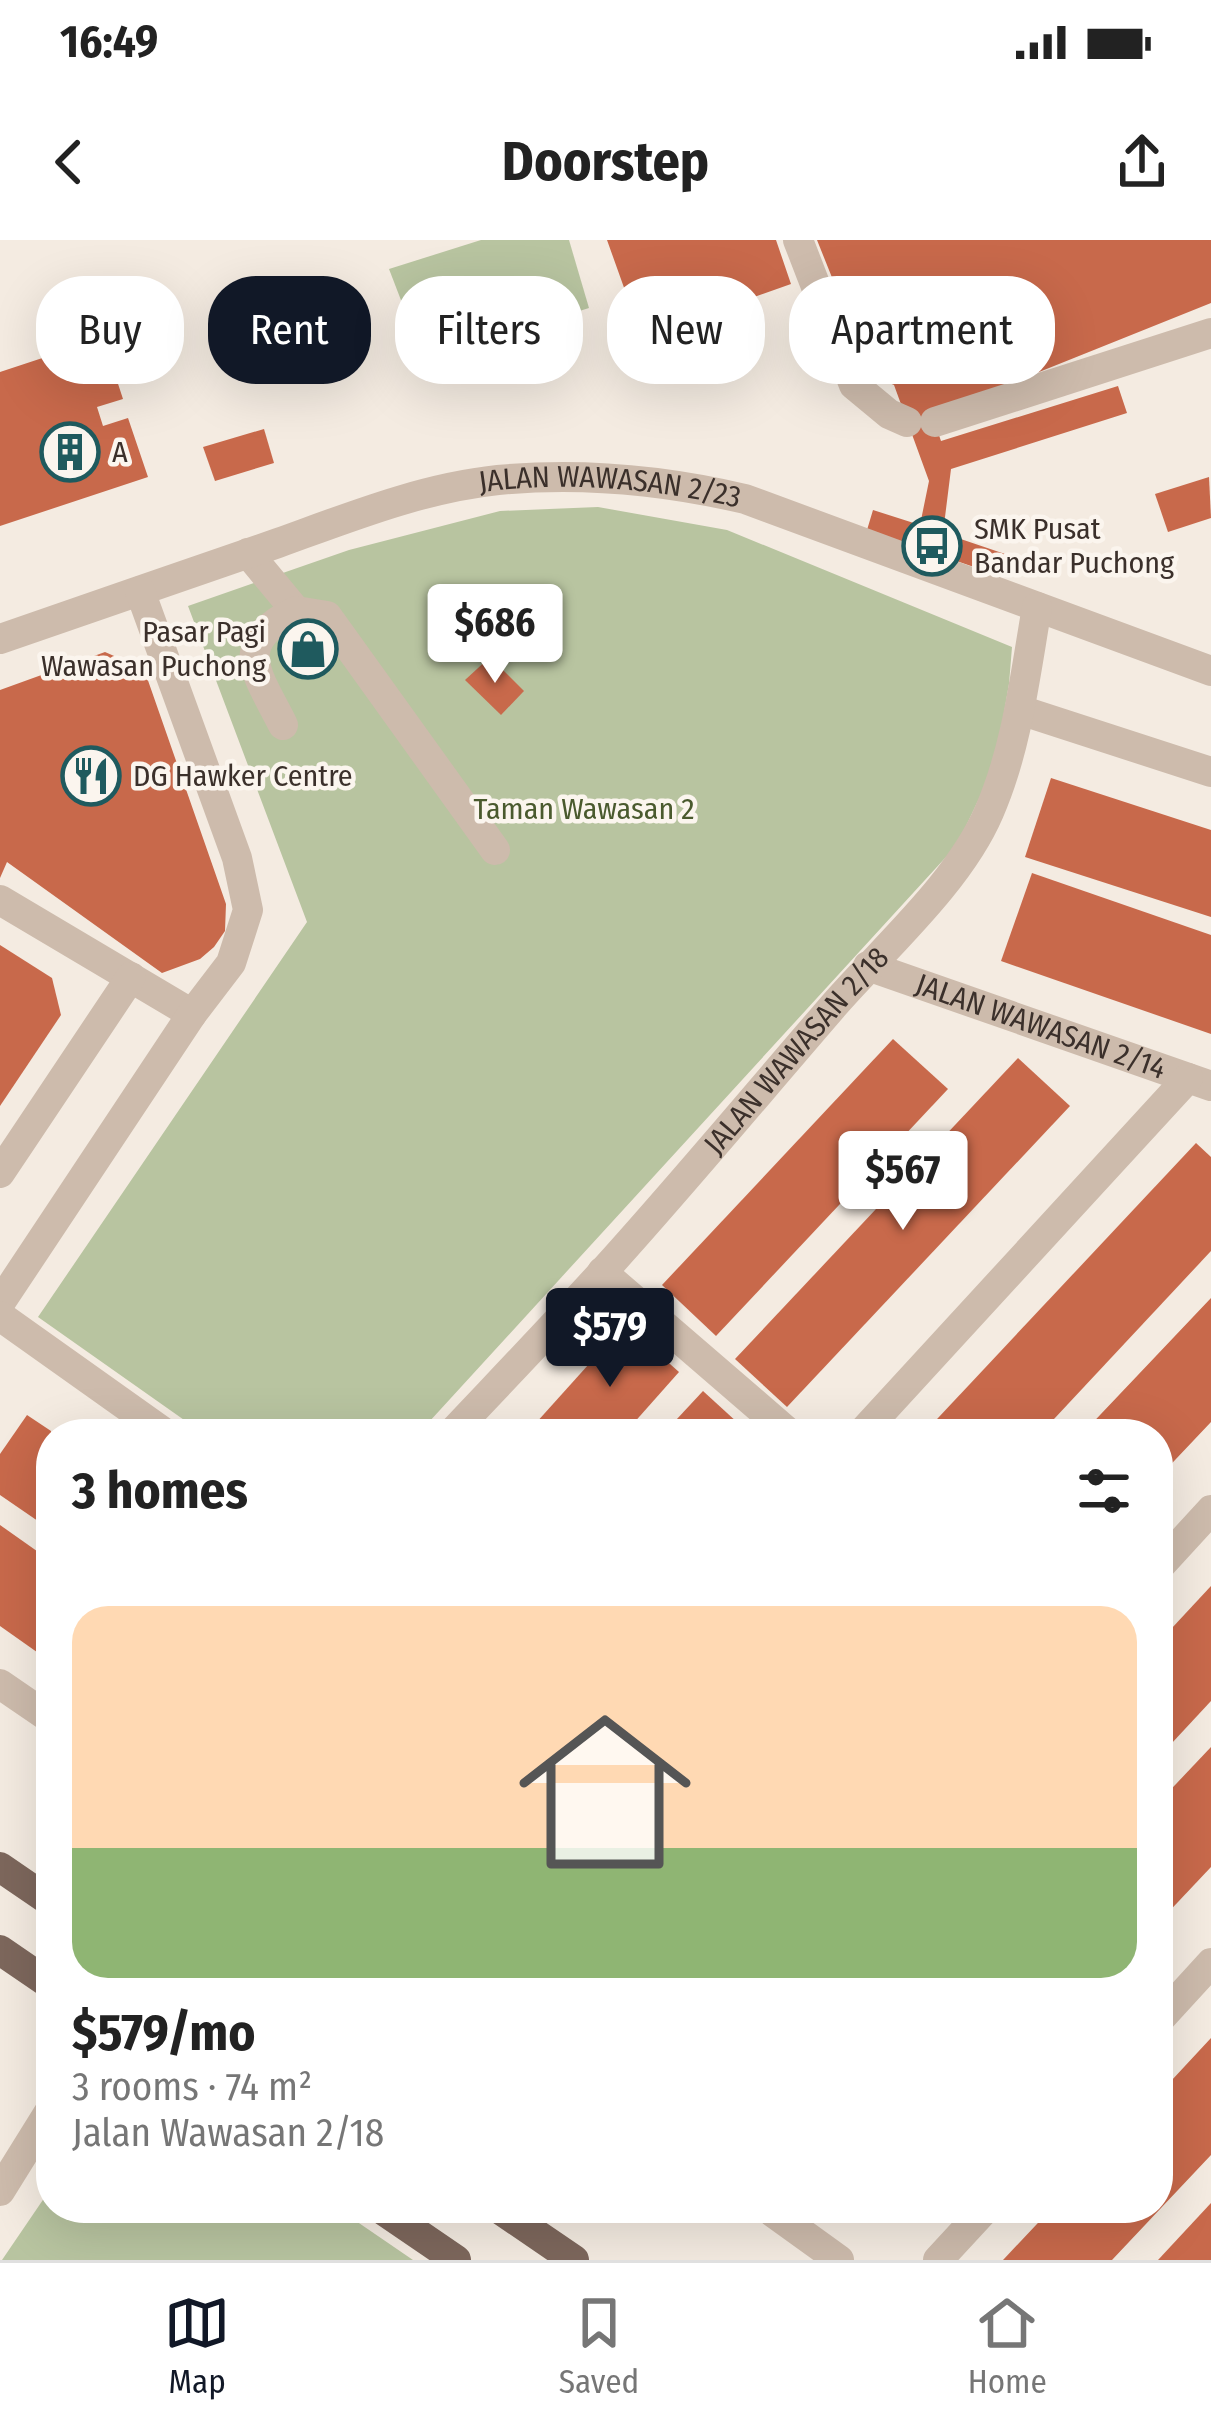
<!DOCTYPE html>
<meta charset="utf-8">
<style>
body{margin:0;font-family:"Fira Sans Condensed",sans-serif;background:#f6f6f6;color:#222;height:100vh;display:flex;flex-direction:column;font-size:45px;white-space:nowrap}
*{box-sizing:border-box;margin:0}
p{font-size:39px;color:#767676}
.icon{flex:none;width:66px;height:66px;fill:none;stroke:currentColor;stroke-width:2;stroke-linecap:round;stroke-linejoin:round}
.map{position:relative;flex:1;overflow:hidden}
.details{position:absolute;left:36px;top:1179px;width:1137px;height:804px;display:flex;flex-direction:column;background:#fff;border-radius:48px;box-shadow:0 12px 48px #0002}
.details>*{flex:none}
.top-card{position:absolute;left:36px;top:36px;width:1140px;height:108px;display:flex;gap:24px}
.price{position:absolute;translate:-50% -102px;padding:0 27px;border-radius:12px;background:#fff;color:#222;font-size:39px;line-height:78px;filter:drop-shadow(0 3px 6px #0008)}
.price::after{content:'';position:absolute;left:50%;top:72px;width:36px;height:27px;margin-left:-18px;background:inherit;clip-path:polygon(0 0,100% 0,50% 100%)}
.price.on{background:#111827;color:#fff}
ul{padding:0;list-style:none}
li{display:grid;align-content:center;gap:24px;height:636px;padding:0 36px}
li+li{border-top:3px solid #e0e0e0}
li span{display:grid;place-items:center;height:372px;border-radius:36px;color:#555}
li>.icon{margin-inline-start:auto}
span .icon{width:216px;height:216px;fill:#fffc;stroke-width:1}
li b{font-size:51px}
h2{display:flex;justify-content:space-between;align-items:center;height:144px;padding:0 36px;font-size:51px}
.pill{padding:0 42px;border-radius:48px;background:#fff;box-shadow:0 12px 48px #0002;font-size:42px;line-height:108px}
.pill.on{background:#111827;color:#fff}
.status{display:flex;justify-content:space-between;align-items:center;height:84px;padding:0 60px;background:#fff;direction:ltr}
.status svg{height:33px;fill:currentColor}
header{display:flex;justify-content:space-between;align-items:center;height:156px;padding:0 36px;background:#fff;font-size:54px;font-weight:700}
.menu{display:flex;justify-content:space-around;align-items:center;height:168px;border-top:3px solid #e0e0e0;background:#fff;font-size:33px;color:#767676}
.menu a{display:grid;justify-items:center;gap:6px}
.menu .on{color:#111827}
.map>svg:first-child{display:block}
</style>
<div class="status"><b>16:49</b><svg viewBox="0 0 49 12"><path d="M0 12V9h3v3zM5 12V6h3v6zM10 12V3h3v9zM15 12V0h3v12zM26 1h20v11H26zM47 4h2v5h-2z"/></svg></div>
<header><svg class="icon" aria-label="back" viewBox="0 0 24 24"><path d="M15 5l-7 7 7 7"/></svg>Doorstep<svg class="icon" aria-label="share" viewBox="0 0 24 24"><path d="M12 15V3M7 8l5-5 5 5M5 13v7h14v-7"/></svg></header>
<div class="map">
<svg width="1211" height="2020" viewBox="0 0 1211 2020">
<rect width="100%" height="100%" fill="#f4ebe1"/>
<g fill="#b8c4a0">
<path d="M481 0H569L589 68 424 120 389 29Z"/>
<path d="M598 267 727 290 1012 407 1009 444 995 525 957 605 418 1194H204L38 1077 307 682 188 366 349 310 500 271Z"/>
<path d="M51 1948V1968H337L413 2020H2Z"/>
</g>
<g fill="#c8694b">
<path d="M607 0H776L791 44 670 87 655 48 627 56Z"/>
<path d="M817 0H1211V63L932 175 941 201 1118 146 1127 173 951 229 943 293 1005 314 997 335 867 290 873 270 920 285 929 241 894 145 871 135Z"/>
<path d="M164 84 176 113 144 125 131 97Z"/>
<path d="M103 98 123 159 97 167 103 186 128 178 148 237 0 286V132Z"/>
<path d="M264 189 274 223 215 241 203 207Z"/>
<path d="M1209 237 1211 278 1168 292 1155 254Z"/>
<path d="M105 412 144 429 226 664 225 691 214 707 200 719 162 733 7 622 0 638V450Z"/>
<path d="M490 417 524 451 501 475 465 440Z"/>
<path d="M1051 538 1211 590V677L1025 617Z"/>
<path d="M1032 633 1211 695V794L1001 721Z"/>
<path d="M0 705 52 738 61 775 0 866Z"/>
<path d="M893 799 948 849 716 1096 662 1045Z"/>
<path d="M1018 818 1070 866 787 1167 735 1119Z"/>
<path d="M1196 903 1211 917V1011L1040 1194H923Z"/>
<path d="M1211 1058V1182L1158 1238V1194H1082Z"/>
<path d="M625 1084 679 1132 624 1194H526Z"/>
<path d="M703 1151 750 1194H663Z"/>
<path d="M27 1175 51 1191V1290L0 1255V1214Z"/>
<path d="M0 1285 51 1321V1422L0 1386Z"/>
<path d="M1211 1346V1461L1158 1518V1403Z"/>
<path d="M1211 1507V1627L1161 1680 1158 1677V1563Z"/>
<path d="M1211 1798V1915L1112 2020H1003L1052 1968H1158V1855Z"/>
<path d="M1211 1963V2020H1158Z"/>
</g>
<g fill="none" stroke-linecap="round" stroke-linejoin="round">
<g stroke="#cdbbac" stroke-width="30">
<path d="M798 0 854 145 889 174 907 182"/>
<path d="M935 182 1211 93"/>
<path d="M248 313 296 371 327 376 495 610"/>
<path id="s1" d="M0 399C93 367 185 335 278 303 350 277 422 248 498 240 582 232 664 240 745 259L1211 431"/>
<path d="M1020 470 1211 532"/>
<path d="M283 485C259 436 228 403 296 371"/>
<path d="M0 660 192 774"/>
<path id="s2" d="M868 726 1211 846"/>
<path d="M0 933 131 737"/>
<path d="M602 1032 790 1194"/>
<path d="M0 1063 192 774 231 723 248 670 237 618 140 351"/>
<path d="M0 1076 166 1194"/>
<path id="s3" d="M451 1194C501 1141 552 1088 601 1034 681 946 757 854 835 764 885 707 959 642 989 572 1017 508 1025 436 1037 367"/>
<path d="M861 1194 1188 838"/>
<path d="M1158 1328 1211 1270"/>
<path d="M0 1444 51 1479"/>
<path d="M1158 1781 1211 1723"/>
<path d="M0 1951 51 1869"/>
<path d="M767 1968 839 2020"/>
<path d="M938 2020 986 1968"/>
</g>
<g stroke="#7d675c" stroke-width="30">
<path d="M0 1627 51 1662"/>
<path d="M0 1710 51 1745"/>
<path d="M380 1968 456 2020"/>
<path d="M498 1968 574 2020"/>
</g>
</g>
<defs>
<symbol id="building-ring" viewBox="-11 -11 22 22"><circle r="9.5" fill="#fbf5ee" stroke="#1f5a5e" stroke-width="1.5"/><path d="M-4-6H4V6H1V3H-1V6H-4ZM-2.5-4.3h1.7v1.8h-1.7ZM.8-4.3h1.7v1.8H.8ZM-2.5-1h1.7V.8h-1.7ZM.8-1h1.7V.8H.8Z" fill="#1f5a5e"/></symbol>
<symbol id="bus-ring" viewBox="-11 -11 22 22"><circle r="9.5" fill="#fbf5ee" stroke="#1f5a5e" stroke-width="1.5"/><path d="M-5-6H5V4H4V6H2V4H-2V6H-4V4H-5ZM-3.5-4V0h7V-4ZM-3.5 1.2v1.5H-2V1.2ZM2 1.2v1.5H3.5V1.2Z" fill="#1f5a5e"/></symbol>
<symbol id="shop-ring" viewBox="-11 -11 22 22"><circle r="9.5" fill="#fbf5ee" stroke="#1f5a5e" stroke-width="1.5"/><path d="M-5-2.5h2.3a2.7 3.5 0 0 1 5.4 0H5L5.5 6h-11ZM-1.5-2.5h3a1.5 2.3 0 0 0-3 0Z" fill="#1f5a5e"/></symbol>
<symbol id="restaurant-ring" viewBox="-11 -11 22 22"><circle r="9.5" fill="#fbf5ee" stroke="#1f5a5e" stroke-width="1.5"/><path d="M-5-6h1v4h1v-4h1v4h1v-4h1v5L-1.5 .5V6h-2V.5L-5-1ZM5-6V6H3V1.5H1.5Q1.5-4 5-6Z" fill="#1f5a5e"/></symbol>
</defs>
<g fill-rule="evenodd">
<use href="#building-ring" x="37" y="179" width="66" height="66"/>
<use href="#bus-ring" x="899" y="273" width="66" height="66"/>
<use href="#shop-ring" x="275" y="376" width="66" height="66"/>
<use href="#restaurant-ring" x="58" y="503" width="66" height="66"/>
</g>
<g text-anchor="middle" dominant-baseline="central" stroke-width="9" stroke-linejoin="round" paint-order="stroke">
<g font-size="30" fill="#3b302b" stroke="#fbf5ee" text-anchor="start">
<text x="112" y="212">A</text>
<text x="974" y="289">SMK Pusat<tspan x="974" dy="34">Bandar Puchong</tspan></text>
<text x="266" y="392" text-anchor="end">Pasar Pagi<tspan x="266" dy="34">Wawasan Puchong</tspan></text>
<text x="133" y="536">DG Hawker Centre</text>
</g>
<g font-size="30" fill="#3b302b" stroke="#fbf5ee">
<text stroke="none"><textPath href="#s1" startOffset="636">JALAN WAWASAN 2/23</textPath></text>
<text stroke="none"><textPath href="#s2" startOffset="183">JALAN WAWASAN 2/14</textPath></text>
<text stroke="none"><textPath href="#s3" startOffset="516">JALAN WAWASAN 2/18</textPath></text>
</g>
<g font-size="30" fill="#4a5a2e" stroke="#fbf5ee">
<text x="584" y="569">Taman Wawasan 2</text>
</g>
</g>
</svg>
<b class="price" style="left:495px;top:446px">$686</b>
<b class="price" style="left:903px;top:993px">$567</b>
<b class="price on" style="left:610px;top:1150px">$579</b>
<div class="top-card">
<a class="pill">Buy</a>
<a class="pill on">Rent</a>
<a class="pill">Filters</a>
<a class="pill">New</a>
<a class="pill">Apartment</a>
</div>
<section class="details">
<h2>3 homes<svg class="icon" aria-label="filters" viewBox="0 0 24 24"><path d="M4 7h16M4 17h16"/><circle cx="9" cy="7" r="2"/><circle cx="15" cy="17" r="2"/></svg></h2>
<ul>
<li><span style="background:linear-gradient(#ffd9b3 65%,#8fb573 0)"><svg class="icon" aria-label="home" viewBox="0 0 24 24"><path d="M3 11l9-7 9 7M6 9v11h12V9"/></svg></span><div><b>$579/mo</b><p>3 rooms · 74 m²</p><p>Jalan Wawasan 2/18</p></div></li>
</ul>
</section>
</div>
<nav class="menu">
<a class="on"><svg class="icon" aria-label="map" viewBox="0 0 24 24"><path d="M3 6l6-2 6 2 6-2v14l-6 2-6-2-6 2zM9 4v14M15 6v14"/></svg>Map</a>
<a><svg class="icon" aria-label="saved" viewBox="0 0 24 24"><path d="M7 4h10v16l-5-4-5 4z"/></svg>Saved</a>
<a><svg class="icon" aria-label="home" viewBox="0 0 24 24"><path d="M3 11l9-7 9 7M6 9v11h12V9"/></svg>Home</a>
</nav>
